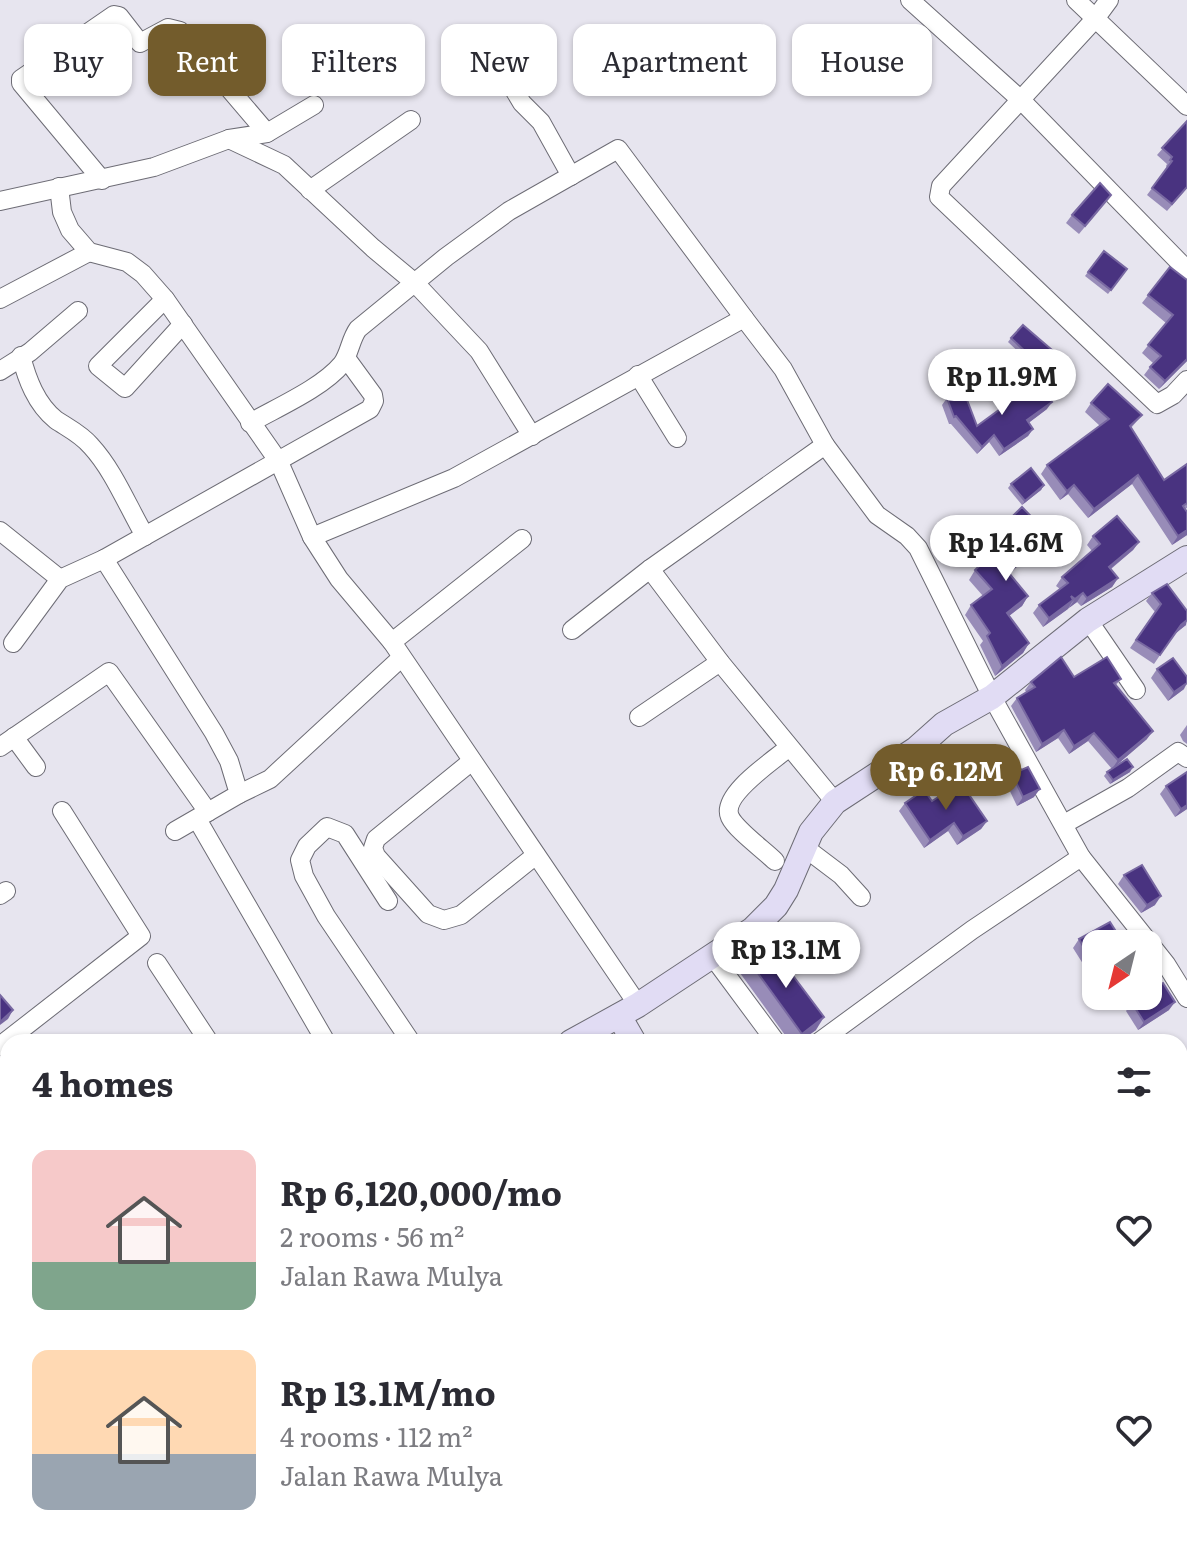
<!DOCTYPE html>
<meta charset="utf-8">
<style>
body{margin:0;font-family:Literata,serif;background:#f7f7f7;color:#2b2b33;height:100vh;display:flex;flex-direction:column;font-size:30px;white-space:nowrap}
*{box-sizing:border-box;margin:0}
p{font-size:26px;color:#7c7c81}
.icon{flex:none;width:44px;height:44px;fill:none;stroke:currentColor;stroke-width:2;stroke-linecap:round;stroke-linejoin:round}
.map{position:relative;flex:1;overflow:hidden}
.drawer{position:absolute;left:0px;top:1034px;width:1188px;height:512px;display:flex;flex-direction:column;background:#fff;border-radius:24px 24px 0 0;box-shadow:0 2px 6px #0004}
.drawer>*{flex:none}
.guide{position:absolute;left:24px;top:24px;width:1140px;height:72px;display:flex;gap:16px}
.needle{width:52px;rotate:215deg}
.tools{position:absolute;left:1082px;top:930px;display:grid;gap:16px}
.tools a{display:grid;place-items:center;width:80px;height:80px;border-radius:16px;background:#fff;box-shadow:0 2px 6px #0004;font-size:40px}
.price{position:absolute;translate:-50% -68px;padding:0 18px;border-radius:28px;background:#fff;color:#222;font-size:26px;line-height:52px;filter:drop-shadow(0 2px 4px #0008)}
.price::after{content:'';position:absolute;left:50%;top:48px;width:24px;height:18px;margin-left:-12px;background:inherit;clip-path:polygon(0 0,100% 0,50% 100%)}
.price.on{background:#735c2c;color:#fff}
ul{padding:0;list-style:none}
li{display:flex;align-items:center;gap:24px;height:200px;padding:0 32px}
li span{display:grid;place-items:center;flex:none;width:224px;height:160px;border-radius:16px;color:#555}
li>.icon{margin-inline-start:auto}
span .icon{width:96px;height:96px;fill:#fffc;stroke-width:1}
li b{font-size:34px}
h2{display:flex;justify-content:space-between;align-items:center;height:96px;padding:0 32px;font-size:34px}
.pill{padding:0 28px;border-radius:16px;background:#fff;box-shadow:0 2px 6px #0004;font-size:28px;line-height:72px}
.pill.on{background:#735c2c;color:#fff}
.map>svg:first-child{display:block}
</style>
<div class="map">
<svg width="1187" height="1546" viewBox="0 0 1187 1546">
<rect width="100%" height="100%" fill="#e7e5ef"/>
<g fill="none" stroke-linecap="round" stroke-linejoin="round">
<defs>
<g id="street">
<path d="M910 0 1021 100 1187 270"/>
<path d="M1076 0 1187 106"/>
<path d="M1109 0 1095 19 941 186 939 197 1157 404 1173 395 1187 380"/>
<path d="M506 76 522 103 541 122 571 176"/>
<path d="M229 139 284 165 373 248 415 283 479 351 532 436"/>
<path d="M102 180 21 83V79L114 15 119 16 140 43 168 28 180 31 267 133"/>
<path d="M59 187 62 212 70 230 89 252 127 262 143 274 165 299 279 462 312 537"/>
<path d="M310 190 411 120"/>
<path d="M0 201 154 167 229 139 267 133 314 105"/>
<path d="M0 299 89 252"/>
<path d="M165 299 98 366 125 388 183 324"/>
<path d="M21 356C27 379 36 404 56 420 68 428 81 434 91 446 114 471 128 507 145 536"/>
<path d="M0 371 30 352 78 311"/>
<path d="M638 375 677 438"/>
<path d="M250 423C278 407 322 388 342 364 350 353 350 340 358 329L446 257 509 211 618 149 744 318"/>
<path d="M0 531 60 579"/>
<path d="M522 539 392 642 638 1005"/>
<path d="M104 559 214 733 229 761 239 794 175 831"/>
<path d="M650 569 720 662 835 802"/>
<path d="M1088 620 1136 690"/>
<path d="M572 630 650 569 825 445"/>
<path d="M392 642 339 579 312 537 454 478 744 318 783 369 825 445 877 515 907 536 918 548 992 697 1081 857 1166 964 1187 998"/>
<path d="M13 643 60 579 104 559 370 409 374 401 373 395 346 358"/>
<path d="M639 717 720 662"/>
<path d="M14 737 36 767"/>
<path d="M0 747 109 672 208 812"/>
<path d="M472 761 376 839 373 848 376 856 428 914 444 920 461 915 536 855"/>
<path d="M239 794 270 779 401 658"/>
<path d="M197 819 326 1042"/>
<path d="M1064 824 1128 788 1178 752 1187 758"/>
<path d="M804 847 841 875 861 897"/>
<path d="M775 861C764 850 736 830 730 817 720 795 773 761 788 748"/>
<path d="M0 895 6 891"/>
<path d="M388 901 345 834 327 827 307 846 300 860 304 876 326 916 411 1042"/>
<path d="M713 957 776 1042"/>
<path d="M157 963 209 1042"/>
<path d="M819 1042 972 930 1081 857"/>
<path d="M0 1046 141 936 62 811"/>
<path d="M1180 1068 1187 1065"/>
<path d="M0 1124 8 1130"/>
<path d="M1180 1223 1187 1219"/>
<path d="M1180 1500 1187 1509"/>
<path d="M0 1523 10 1546"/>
<path d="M352 1538 357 1546"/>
<path d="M615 1538 620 1546"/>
<path d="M721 1538 724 1546"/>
<path d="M36 1546 54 1538"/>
<path d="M387 1546 399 1538"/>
<path d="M836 1546 852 1538"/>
</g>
<g id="secondary">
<path d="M619 1016 634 1042"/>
<path d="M571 1042 638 1005 753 929 776 906 786 890 811 832 835 802 916 749 944 724 992 697 1088 620 1187 558"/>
<path d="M0 1323 8 1326"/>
<path d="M1180 1473H1187"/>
<path d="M165 1538 169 1546"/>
</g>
</defs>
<use href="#street" stroke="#6d6c75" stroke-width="20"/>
<use href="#secondary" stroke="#6d6c75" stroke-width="26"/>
<use href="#street" stroke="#fff" stroke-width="18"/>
<use href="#secondary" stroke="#e1dcf4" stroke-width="24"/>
</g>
<g fill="#988cb8">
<path d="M1187 121V188L1167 211 1147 195 1167 168 1166 166 1167 164 1157 155Z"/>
<path d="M1111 195 1079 234 1066 223 1072 215Z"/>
<path d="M1104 251 1127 269 1108 294 1085 276Z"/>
<path d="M1170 267 1187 361 1159 389 1144 375 1153 363 1142 353 1166 323 1142 303Z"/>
<path d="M1011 338 1066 362 1044 387 1022 368 1028 361 1008 342Z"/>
<path d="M947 398 977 426 1047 409 1028 423 1033 429 1028 436 999 456 989 442 977 454 951 424H949L942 405Z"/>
<path d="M1091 403 1142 415 1131 428 1164 480 1187 464V508L1185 509 1187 535 1172 545 1132 484 1088 518 1068 494 1060 500 1041 474 1047 465 1100 426 1085 412Z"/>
<path d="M1011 484 1044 485 1041 490 1022 505 1008 488Z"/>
<path d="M1093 536 1139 542 1133 550 1111 569 1118 578 1112 587 1081 606 1077 602 1043 627 1033 613 1039 605 1060 589 1056 586 1062 577 1092 551 1087 545Z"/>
<path d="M1041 544 1010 573 1028 596 1022 606 1009 616 1029 643 1023 653 995 676 980 645 983 641 965 615 971 605 983 596 969 580 975 570 984 562 976 554 983 545Z"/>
<path d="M1152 593 1186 625 1175 633 1154 664 1130 648 1155 612 1146 601Z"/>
<path d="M1157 669 1184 689 1168 701 1151 678Z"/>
<path d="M1074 677 1121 679 1116 685 1147 739 1112 769 1088 741 1069 754 1058 738 1036 752 1011 706 1017 698 1026 692 1025 690 1031 682Z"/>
<path d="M1187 725V744L1183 741 1180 735Z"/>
<path d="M1107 772H1130L1110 784 1104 776Z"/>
<path d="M1012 774 1034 797 1017 806 1006 783Z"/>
<path d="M1166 786 1187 809 1175 817 1160 794Z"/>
<path d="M932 801 987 821 981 829 957 845 948 831 924 848 899 811 905 803Z"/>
<path d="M1124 875 1155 905 1141 913 1118 884Z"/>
<path d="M1079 939 1122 941 1120 944H1096V961L1085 967 1073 948Z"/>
<path d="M749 961 816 1030 799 1042H790L740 973Z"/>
<path d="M1132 1003 1169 1010 1138 1030 1126 1011Z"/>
<path d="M8 1065V1107L0 1098V1072Z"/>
<path d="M0 1152 8 1162V1285L0 1276Z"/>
<path d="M8 1352V1514L2 1505Z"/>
<path d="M19 1538H32L31 1541 22 1546Z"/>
</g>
<g fill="#7868a1">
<path d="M1187 359V361L1159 389 1165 381Z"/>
<path d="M1052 402 1047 409 1022 428 1027 420Z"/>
<path d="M1033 429 1028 436 999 456 1004 449Z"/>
<path d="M994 435 989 442 977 454 982 447Z"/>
<path d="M1138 475 1132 484 1088 518 1094 509Z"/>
<path d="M1044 485 1041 490 1022 505 1025 501Z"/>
<path d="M1074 485 1068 494 1060 500 1067 491Z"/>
<path d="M1187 530V535L1172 545 1178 536Z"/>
<path d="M1048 534 1041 544 1002 581 1008 572Z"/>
<path d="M1139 542 1133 550 1103 575 1109 567Z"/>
<path d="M1118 578 1112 587 1081 606 1087 598Z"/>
<path d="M1083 593 1077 602 1069 608 1075 599Z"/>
<path d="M1028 596 1022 606 1001 622 1007 613Z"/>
<path d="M1073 600 1068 609 1043 627 1049 618Z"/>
<path d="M1187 620 1186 625 1175 634 1181 625Z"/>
<path d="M1029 643 1023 653 995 676 1002 666Z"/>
<path d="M1187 683 1184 689 1168 701 1174 692Z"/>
<path d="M1064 730 1058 738 1036 752 1042 744Z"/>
<path d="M1153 731 1147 739 1112 769 1118 760Z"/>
<path d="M1094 733 1088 741 1069 754 1074 746Z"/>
<path d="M1133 767 1130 772 1110 784 1113 780Z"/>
<path d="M1040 789 1034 797 1017 806 1023 797Z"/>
<path d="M1187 805V809L1175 817 1181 809Z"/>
<path d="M987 821 981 829 957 845 963 836Z"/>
<path d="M954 823 948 831 924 848 930 840Z"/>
<path d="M1161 896 1155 905 1141 913 1147 905Z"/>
<path d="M1096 956V961L1085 967 1090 959Z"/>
<path d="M1175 1002 1169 1010 1138 1030 1144 1022Z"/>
<path d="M13 1010 8 1019 0 1025V1022Z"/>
<path d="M824 1017 816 1030 799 1042H797L802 1034Z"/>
<path d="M1187 1186V1193L1180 1198V1190Z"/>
<path d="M8 1496 2 1505 0 1506V1499Z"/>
</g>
<g fill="#493380" stroke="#7868a1" stroke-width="2">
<path d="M1187 121V187L1172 204 1152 188 1172 161 1170 160 1172 157 1162 148Z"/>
<path d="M1100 183 1111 195 1085 226 1072 215Z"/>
<path d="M1104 251 1127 269 1111 290 1088 272Z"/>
<path d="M1170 267 1187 280V359L1165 381 1150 367 1161 356 1148 345 1173 315 1148 295Z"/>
<path d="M1023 325 1066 362 1047 383 1025 364 1031 357 1011 338Z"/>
<path d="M1037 382 1052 402 1027 420 1033 429 1004 449 994 435 982 447 956 416 954 417 947 398 964 392 977 426Z"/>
<path d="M1108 384 1142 415 1130 426 1164 480 1187 464V503L1183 506 1187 512V530L1178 536 1138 475 1094 509 1074 485 1067 491 1047 465 1109 419 1091 403Z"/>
<path d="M1031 468 1044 485 1025 501 1011 484Z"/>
<path d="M1022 507 1048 534 1008 572 1028 596 1007 613 1029 643 1002 666 987 636 990 633 971 605 992 589 975 570 992 554 983 545Z"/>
<path d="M1117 516 1139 542 1109 567 1118 578 1087 598 1083 593 1075 599 1071 596 1073 600 1049 618 1039 605 1068 583 1062 577 1100 544 1093 536Z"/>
<path d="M1167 584 1187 611V620L1181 625 1160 655 1136 640 1161 604 1152 593Z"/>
<path d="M1061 657 1074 677 1107 657 1121 679 1114 683 1153 731 1118 760 1094 733 1074 746 1064 730 1042 744 1017 698 1035 687 1031 682Z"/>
<path d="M1173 658 1187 677V683L1174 692 1157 669Z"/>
<path d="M1127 759 1133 767 1113 780 1107 772Z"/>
<path d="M1028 767 1040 789 1023 797 1012 774Z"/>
<path d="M1187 772V805L1181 809 1166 786Z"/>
<path d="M961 783 987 821 963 836 954 823 930 840 905 803 924 790 932 801Z"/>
<path d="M1142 865 1161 896 1147 905 1124 875Z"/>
<path d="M1110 922 1122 941 1117 944H1096V956L1090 959 1079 939Z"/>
<path d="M770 945 824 1017 802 1034 749 961Z"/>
<path d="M1163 983 1175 1002 1144 1022 1132 1003 1142 996H1148V992Z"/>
<path d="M0 995 13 1010 0 1022Z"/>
<path d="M8 1065V1092L0 1082V1072Z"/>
<path d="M1187 1141V1186L1180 1190V1145Z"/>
<path d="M0 1152 8 1162V1265L1 1258H0Z"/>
<path d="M3 1344 8 1352V1496L0 1499V1346Z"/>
<path d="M1187 1529V1546H1155L1154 1544 1168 1538H1180V1533Z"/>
<path d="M28 1538H32L31 1541 35 1546H22Z"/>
<path d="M68 1538H97L100 1546H51Z"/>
</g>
</svg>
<div class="tools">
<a><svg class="needle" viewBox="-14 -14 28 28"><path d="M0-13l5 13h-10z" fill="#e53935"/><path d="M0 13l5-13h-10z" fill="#7c7c81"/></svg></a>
</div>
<b class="price" style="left:1002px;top:417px">Rp 11.9M</b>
<b class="price" style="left:1006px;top:583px">Rp 14.6M</b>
<b class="price on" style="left:946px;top:812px">Rp 6.12M</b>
<b class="price" style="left:786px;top:990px">Rp 13.1M</b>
<div class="guide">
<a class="pill">Buy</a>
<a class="pill on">Rent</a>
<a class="pill">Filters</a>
<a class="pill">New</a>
<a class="pill">Apartment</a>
<a class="pill">House</a>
</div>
<section class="drawer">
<h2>4 homes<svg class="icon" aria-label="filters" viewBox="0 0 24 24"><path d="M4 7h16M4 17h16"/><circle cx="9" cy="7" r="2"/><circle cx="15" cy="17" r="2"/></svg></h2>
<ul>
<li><span style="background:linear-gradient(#f6c9c9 70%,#7fa58c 0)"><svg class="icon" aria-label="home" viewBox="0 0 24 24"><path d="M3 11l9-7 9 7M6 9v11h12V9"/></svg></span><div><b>Rp 6,120,000/mo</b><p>2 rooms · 56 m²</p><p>Jalan Rawa Mulya</p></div><svg class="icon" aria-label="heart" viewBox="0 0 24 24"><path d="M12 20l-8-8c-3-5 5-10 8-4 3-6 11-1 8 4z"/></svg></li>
<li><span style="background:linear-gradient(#ffd9b3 65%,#9aa5b1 0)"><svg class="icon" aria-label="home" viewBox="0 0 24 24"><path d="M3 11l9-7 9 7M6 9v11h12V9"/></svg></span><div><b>Rp 13.1M/mo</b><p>4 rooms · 112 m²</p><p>Jalan Rawa Mulya</p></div><svg class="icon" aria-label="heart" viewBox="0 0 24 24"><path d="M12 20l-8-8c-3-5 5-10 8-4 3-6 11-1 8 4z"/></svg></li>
</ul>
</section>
</div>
